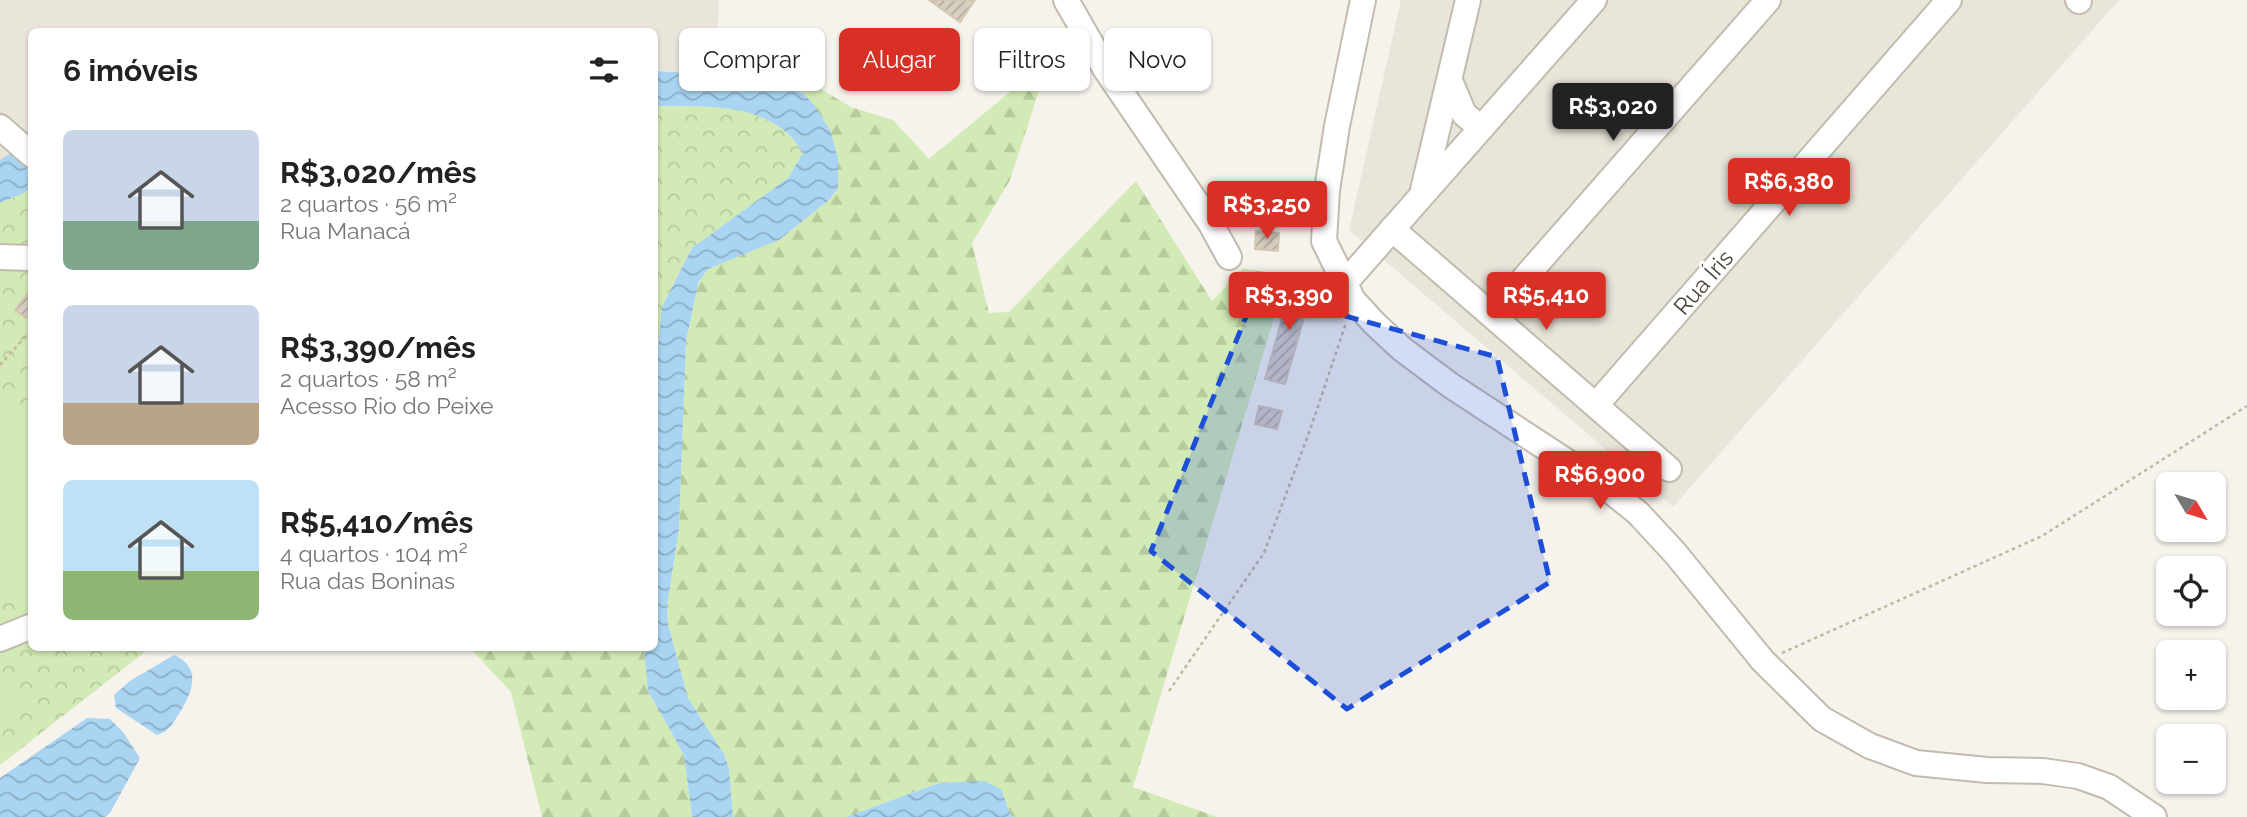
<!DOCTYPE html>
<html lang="pt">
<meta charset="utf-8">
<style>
body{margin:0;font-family:Raleway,sans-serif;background:#f2f2f2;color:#222;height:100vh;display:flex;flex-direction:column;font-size:26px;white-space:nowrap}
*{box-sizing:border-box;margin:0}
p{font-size:23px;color:#767676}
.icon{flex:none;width:38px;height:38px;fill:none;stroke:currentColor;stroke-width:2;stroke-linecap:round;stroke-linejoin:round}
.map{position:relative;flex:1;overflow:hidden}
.side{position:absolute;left:28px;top:28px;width:630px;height:623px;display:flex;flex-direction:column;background:#fff;border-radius:10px;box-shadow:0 2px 5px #0004}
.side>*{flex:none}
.guide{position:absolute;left:679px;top:28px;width:665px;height:63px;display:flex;gap:14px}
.needle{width:46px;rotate:128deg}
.buttons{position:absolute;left:2156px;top:472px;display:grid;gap:14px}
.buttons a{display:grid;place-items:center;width:70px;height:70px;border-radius:10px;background:#fff;box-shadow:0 2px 5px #0004;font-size:35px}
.price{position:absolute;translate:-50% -60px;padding:0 16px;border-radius:7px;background:#d93025;color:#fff;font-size:23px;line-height:46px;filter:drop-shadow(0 2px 4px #0008)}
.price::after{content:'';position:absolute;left:50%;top:42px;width:21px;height:16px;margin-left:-10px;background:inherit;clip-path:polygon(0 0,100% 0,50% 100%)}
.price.active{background:#222;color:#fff}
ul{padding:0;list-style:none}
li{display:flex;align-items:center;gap:21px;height:175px;padding:0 35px}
li span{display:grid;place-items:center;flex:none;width:196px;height:140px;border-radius:10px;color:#555}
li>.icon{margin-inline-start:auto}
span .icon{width:84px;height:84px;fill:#fffc;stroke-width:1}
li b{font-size:30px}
h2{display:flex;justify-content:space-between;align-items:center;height:84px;padding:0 35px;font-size:30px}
.pill{padding:0 24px;border-radius:10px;background:#fff;box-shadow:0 2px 5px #0004;font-size:24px;line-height:63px}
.pill.active{background:#d93025;color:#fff}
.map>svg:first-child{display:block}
</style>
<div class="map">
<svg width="2247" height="817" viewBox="0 0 2247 817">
<defs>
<pattern id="forest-firs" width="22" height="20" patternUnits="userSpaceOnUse" patternTransform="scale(1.75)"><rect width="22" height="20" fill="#d2eab5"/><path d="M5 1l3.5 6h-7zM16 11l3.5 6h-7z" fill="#b6ca9c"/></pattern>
<pattern id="park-crowns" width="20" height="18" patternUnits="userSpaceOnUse" patternTransform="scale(1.75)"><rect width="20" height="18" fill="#d2eab5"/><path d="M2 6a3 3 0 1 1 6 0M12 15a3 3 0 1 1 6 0" fill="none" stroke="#b6ca9c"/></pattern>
<pattern id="water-waves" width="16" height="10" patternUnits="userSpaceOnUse" patternTransform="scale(1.75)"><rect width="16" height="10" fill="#a9d4f2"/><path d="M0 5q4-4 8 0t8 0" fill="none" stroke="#8caec5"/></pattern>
<pattern id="building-hatch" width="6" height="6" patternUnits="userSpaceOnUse" patternTransform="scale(1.75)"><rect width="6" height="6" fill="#d8cfc1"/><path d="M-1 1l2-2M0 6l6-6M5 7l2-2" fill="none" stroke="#b1aa9e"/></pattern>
</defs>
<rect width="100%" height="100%" fill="#f6f3ec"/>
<g fill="#eae5da">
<path d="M0 0H719L716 73 655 71 654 32H32L31 140 0 160Z"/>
<path d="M1401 0H2119L1673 507 1349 230Z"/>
</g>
<g fill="url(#forest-firs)">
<path d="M799 76 851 107 893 120 929 159 1016 87 1039 91 1010 180 972 243 989 313 1009 312 1136 181 1212 301 1243 269 1287 275 1133 787 1217 817H1016L1011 816 1001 789 939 783 846 817H733L729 768 724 754 688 698 668 624 667 606 679 529 686 341 699 281 708 269 779 240 829 200 838 188V159L831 132 805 95 791 84Z"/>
<path d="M470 648H644L648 691 684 755 692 817H542L511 692Z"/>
</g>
<g fill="url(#park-crowns)">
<path d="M655 106C698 107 751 102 786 132 793 137 798 146 803 153L788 178 692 248 662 307 655 390Z"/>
<path d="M31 187 32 648H150L0 765V203L24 193Z"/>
</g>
<g fill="#d2eab5">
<path d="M0 399 31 426 32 601 16 589 0 608Z"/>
<path d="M5 675 20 712 0 721V677Z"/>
</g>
<g fill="url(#water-waves)">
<path d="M655 71 778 77 805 95 815 106 831 132 838 159V188L829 200 779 240 708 269 699 281 686 341 679 529 667 606 668 624 688 698 724 754 729 768 733 817H692L684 755 648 691 644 648H654V390L662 307 692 248 788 178 803 153C798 146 793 137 786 132 751 102 698 107 655 106Z"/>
<path d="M31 140V187L24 193 0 203V160Z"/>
<path d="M174 655C202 667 193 692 180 712 173 723 170 731 157 735L116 708 114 695 130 681Z"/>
<path d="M87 718 110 719 123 732 140 758 110 813 105 817H0V778Z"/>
<path d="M985 781 1001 789 1011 816 1016 817H846L939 783Z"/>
</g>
<g fill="url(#building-hatch)" stroke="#d3c7b4" stroke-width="2">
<path d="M929 0H975L960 22Z"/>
<path d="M1015 30 1041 46 1032 60 1006 44Z"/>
<path d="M1256 231 1279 233 1278 251 1255 249Z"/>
<path d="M1293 280 1313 286 1285 384 1265 379Z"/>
<path d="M32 288V311L26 318 15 310Z"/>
<path d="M1259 406 1282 411 1277 429 1255 424Z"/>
</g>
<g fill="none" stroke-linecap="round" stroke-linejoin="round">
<defs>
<g id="minor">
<path d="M1066 0 1106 70 1211 224 1229 257"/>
<path d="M1363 0 1337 126 1327 190 1324 241 1353 300 1374 323 1402 349 1450 385 1607 488 1638 513 1675 553 1763 661 1822 719 1870 746 1916 763 1987 770 2043 771 2078 776 2109 787 2154 817"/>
<path d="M2078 0 2079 1"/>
<path d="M1450 81 1464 114 1481 128"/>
<path d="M0 127 32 155"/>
<path d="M1423 190 1468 0"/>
<path d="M1392 229 1669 469"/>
<path d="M0 257 32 258"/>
<path d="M1344 284 1594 0"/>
<path d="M1492 315 1768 0"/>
<path d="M1596 405 1949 0"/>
<path d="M0 639 32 626"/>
</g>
</defs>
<use href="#minor" stroke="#c2bbae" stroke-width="28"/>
<g stroke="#c4b79f" stroke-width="2.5" stroke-dasharray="3.5 3.5" stroke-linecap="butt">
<path d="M0 365 32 329"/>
<path d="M1782 653 2042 536 2247 406"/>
<path d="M1169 691 1264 553 1310 430 1346 323"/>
</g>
<use href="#minor" stroke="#fff" stroke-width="24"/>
</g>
<path fill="#1d4ed8" fill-opacity="0.2" stroke="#1d4ed8" stroke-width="5" stroke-dasharray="14 9" stroke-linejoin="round" d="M1256 292 1497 357 1550 582 1347 709 1151 551Z"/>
<g text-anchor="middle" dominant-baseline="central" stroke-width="5" stroke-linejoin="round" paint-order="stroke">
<g font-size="23" fill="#4b4439" stroke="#fff">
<text transform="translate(1703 282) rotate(-49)">Rua Íris</text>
</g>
</g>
</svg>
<div class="buttons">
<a><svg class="needle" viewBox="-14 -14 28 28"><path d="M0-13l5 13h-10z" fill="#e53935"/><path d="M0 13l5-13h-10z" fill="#767676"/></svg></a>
<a><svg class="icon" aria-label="locate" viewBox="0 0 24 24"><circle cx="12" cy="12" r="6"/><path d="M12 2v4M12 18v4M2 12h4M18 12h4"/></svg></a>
<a>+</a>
<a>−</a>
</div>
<b class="price active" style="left:1613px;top:143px">R$3,020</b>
<b class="price" style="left:1789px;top:218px">R$6,380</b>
<b class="price" style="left:1267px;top:241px">R$3,250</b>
<b class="price" style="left:1289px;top:332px">R$3,390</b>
<b class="price" style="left:1546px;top:332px">R$5,410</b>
<b class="price" style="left:1600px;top:511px">R$6,900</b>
<div class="guide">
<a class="pill">Comprar</a>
<a class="pill active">Alugar</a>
<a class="pill">Filtros</a>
<a class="pill">Novo</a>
</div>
<section class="side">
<h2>6 imóveis<svg class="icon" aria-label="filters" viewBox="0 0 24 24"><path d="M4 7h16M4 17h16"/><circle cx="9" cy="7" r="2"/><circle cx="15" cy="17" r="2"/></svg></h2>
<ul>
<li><span style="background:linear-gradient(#c9d6e8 65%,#7fa58c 0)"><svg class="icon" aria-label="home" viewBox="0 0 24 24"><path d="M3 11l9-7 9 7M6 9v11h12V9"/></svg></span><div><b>R$3,020/mês</b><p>2 quartos · 56 m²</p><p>Rua Manacá</p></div></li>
<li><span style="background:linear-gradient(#c9d6e8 70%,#b9a48a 0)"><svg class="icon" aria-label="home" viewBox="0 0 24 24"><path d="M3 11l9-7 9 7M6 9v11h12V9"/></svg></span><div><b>R$3,390/mês</b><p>2 quartos · 58 m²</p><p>Acesso Rio do Peixe</p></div></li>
<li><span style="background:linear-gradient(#bfe0f5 65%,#8fb573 0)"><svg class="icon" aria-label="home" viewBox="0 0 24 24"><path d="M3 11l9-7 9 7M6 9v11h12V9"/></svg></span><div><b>R$5,410/mês</b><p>4 quartos · 104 m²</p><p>Rua das Boninas</p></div></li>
</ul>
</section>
</div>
